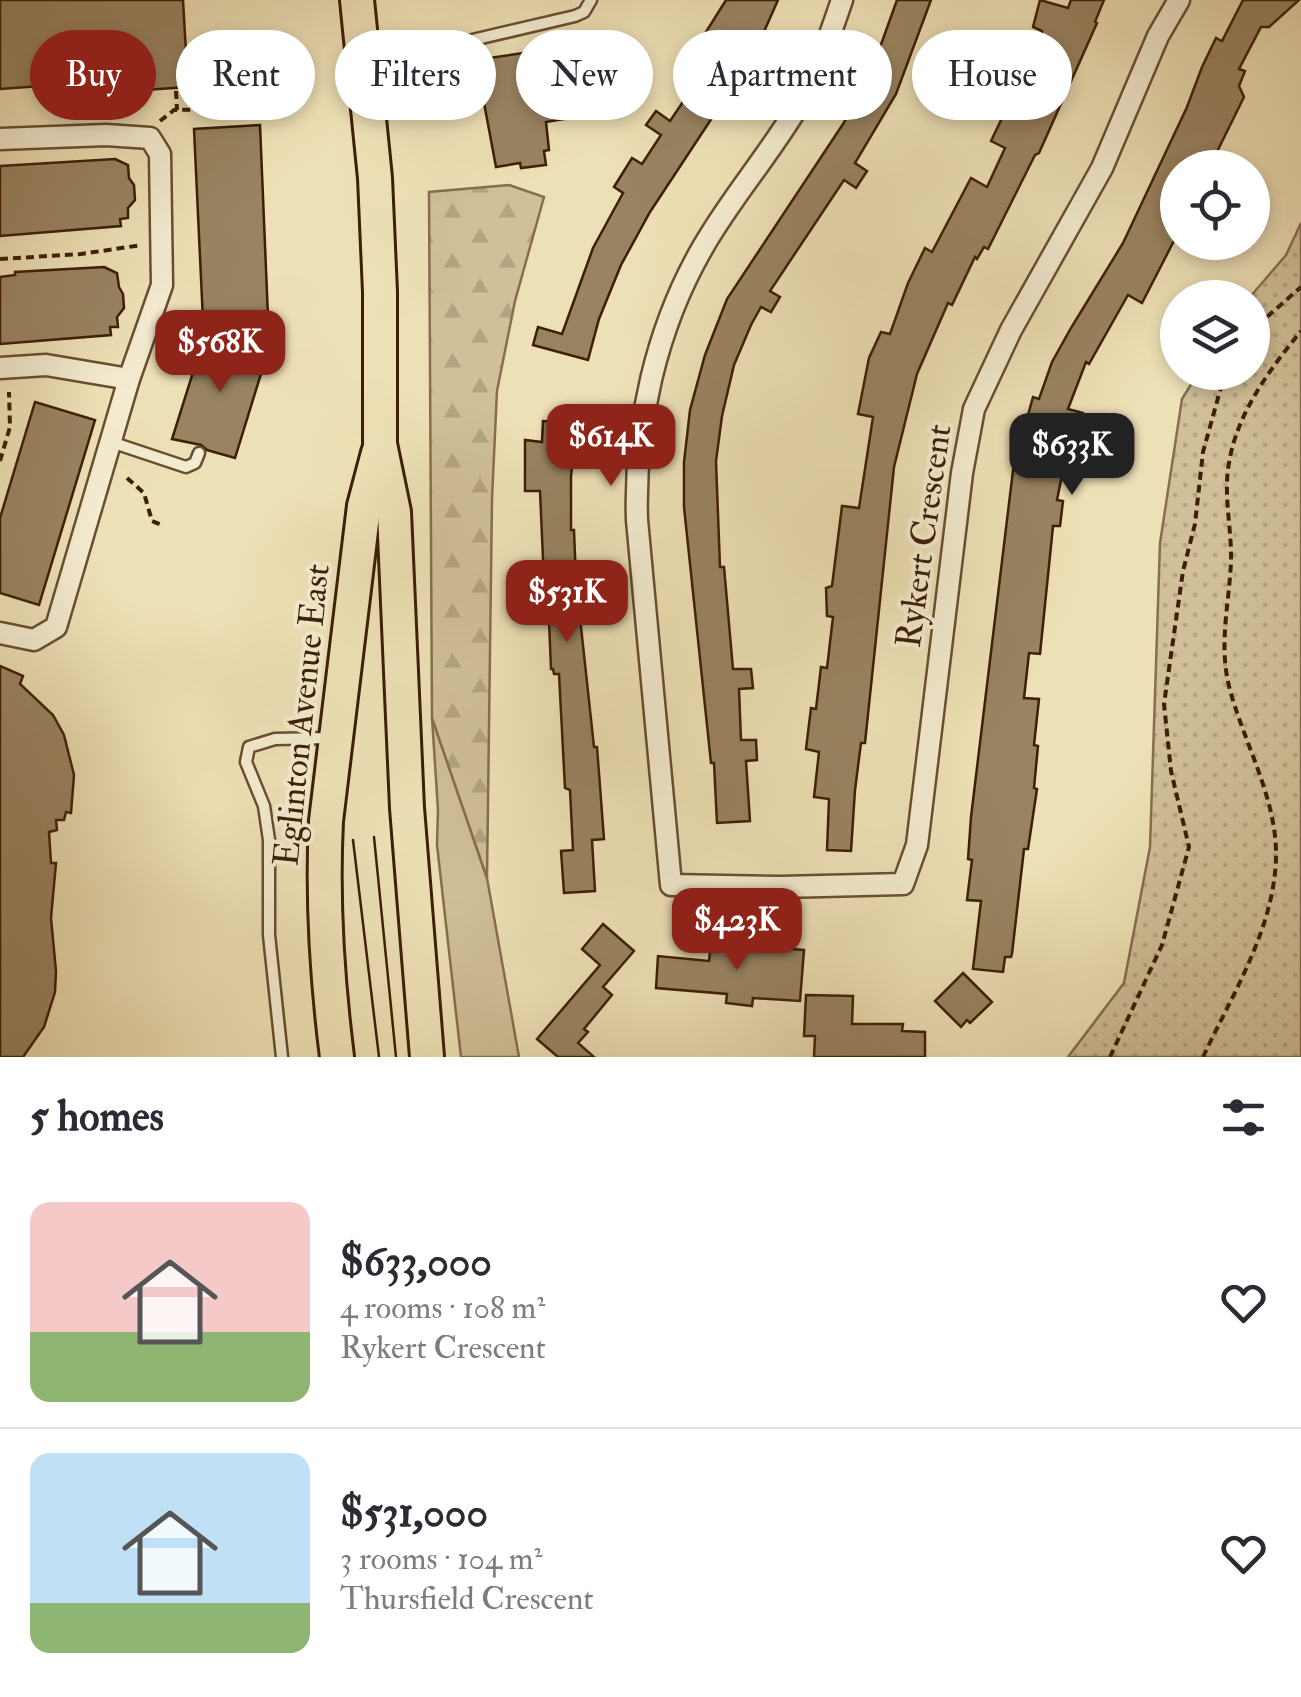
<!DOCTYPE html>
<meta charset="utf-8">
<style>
body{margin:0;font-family:"IM FELL Double Pica",serif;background:#f7f7f7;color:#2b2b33;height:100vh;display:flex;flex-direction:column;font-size:38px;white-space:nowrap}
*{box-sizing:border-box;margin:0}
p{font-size:32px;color:#7c7c81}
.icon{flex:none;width:55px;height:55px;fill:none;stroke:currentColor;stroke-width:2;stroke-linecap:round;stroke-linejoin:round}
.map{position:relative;height:1057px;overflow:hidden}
.details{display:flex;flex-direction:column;background:#fff;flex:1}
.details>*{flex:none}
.hud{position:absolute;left:30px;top:30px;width:1242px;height:90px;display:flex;gap:20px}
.buttons{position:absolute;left:1160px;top:150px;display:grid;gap:20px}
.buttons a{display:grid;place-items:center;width:110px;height:110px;border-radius:50%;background:#fff;box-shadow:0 5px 15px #0003;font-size:50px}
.price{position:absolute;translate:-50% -85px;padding:0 22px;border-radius:20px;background:#8f2418;color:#fff;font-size:32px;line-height:65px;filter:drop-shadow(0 2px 5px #0008)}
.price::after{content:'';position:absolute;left:50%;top:60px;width:30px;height:22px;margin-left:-15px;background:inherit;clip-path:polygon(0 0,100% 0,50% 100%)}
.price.active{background:#222;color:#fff}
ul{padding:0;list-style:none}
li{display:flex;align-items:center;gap:30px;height:250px;padding:0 30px}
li+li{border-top:2px solid #e1e1e2}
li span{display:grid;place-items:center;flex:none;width:280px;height:200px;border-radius:20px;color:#555}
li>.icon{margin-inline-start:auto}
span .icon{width:120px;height:120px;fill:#fffc;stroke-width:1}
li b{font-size:42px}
h2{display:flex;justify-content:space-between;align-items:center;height:120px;padding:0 30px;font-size:42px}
.pill{padding:0 35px;border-radius:45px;background:#fff;box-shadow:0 5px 15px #0003;font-size:35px;line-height:90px}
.pill.active{background:#8f2418;color:#fff}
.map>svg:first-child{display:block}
</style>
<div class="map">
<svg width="1301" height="1057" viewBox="0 0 1301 1057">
<defs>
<pattern id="forest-firs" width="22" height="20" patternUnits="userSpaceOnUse" patternTransform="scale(2.5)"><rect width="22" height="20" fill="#d0bf98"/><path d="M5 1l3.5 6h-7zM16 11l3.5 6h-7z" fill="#b4a481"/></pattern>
<pattern id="park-dots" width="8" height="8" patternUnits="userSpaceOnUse" patternTransform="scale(2.5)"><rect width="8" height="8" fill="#d0bf98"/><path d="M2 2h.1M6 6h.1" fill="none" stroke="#b4a481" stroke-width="1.8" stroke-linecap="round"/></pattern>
</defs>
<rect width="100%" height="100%" fill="#eee0b6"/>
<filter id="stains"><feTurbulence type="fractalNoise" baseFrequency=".002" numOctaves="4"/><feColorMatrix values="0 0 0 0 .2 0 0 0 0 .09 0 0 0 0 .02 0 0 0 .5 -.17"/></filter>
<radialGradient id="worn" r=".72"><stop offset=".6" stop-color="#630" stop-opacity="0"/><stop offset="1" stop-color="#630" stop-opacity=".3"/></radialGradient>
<path fill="#d0bf98" stroke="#866f4e" stroke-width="2.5" d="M432 718 487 878 519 1057H461L437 845 438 810Z"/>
<path fill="url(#forest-firs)" stroke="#866f4e" stroke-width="2.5" d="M509 185 544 197 515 301 497 391 492 499 487 878 432 718 429 192Z"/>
<path fill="url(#park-dots)" stroke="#866f4e" stroke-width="2.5" d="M1301 223V1057H1068L1124 983 1150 847 1160 543 1182 399 1198 373 1252 372V298L1250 297 1286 255Z"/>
<g fill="#998361" stroke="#3c1f04" stroke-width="2.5">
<path d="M0 0H183L188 87 69 95 68 84 0 89Z"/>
<path d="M726 0H778L755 52 759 55 739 86 735 83 650 212 621 265 599 319 588 360 533 345 538 327 562 334 593 248 623 193 614 187 632 158 642 164 661 135 646 125 656 111 670 121 704 71 694 51Z"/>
<path d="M897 0H931L896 94 855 163 867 171 856 188 844 180 770 291 780 297 771 312 761 307 751 325 734 365 722 416 716 461 720 567H724L733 669H751L753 688 739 689 741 740H756L757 760 746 761 750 821 717 823 714 763H711L684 507V462L690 410 705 355 727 299 843 124 869 78Z"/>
<path d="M1040 0 1068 8 1071 0H1104L1095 22 1097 23 1039 153 1035 155 988 249 984 247 977 259 975 257 952 305 948 303 917 374 894 467 865 743H861L855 790 851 851 827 850 829 799 814 797 819 752 806 749 811 708 816 709 821 667 827 668 833 617 827 616 826 588 832 586 842 506 859 508 873 417 858 414 869 358 881 332 890 334 908 283 925 248 932 252 971 178 987 187 1005 148 991 141 1005 112 1016 117 1035 77 1026 74 1041 37 1042 31 1033 27Z"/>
<path d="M1243 0H1299L1269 27H1261L1239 69 1245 71 1239 86 1244 97 1209 168H1178V233L1142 303 1128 295 1089 364 1086 362 1068 409 1083 413 1086 420 1079 431 1073 453 1067 451 1057 500 1063 501 1060 526H1053L1040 654 1029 653 1024 698 1039 699 1034 745 1038 746 1034 788 1037 789 1028 849H1024L1012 954 1011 957H1005L1003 972 973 969 981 901 967 900 972 860 968 859 971 817 1015 454H1017L1033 397 1039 399 1052 362 1071 328 1123 243 1187 107 1202 67 1216 38 1222 41Z"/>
<path d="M530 52 532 67 597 57 599 72 587 109 581 111 582 116 546 122 549 150 544 151 546 165 521 168 520 163 496 167 476 60Z"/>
<path d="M260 125 268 317 203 321 194 129Z"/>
<path d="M115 159 128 165 129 178 134 185 135 200 128 208V218L120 219 121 226 0 236V166Z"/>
<path d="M104 267 117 273 119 287 123 294 124 308 117 317 118 327H110L111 335 0 344V277L15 275V272Z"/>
<path d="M206 331 268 351 235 458 207 450 201 445 172 439Z"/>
<path d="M35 402 95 420 39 605 0 593V518Z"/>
<path d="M543 421 576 424 571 477V530H574L576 581 594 747H597L604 839 592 840 595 891 564 893 561 851 573 850 570 790 565 788 559 674H554L553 669H551L549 621H538L536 604H545L540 491H525V440L542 442Z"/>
<path d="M0 666 23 676 20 684 53 715 64 735 74 775 71 813 66 812 64 820H56L57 830 49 832 51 863H56L51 918 56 971 55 992 44 1027 23 1057H0Z"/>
<path d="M603 924 634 951 603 987 612 995 584 1029 588 1032 578 1043 594 1057H558L537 1039 600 965 582 949Z"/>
<path d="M711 943 804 950 800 1001 753 998 752 1006 726 1003 727 994 656 988 658 956 709 961Z"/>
<path d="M963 973 992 1002 970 1023 967 1020 961 1027 935 1001Z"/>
<path d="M806 995 853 996 852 1024H903L902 1031 925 1032V1057H814L815 1036H804Z"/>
</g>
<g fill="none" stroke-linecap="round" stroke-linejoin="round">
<defs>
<g id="service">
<path d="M366 65 575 16 584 12 591 0"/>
<path d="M111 442 186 467 195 463 199 453"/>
<path d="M282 1057 269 935V840L264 806 246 762 249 747 275 739 329 738"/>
</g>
<g id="minor">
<path d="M842 0C830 35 817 74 798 106 769 155 731 198 703 247 656 328 634 426 637 520L671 885 781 887 903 884 917 845 962 473 974 409 1011 330 1102 168 1158 36 1179 0"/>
<path d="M0 139 106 135 150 138 160 154 162 285 129 379 56 627 34 640 0 633"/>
<path d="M0 368 46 365 129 379"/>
</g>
<g id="primary">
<path d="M357 0 375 178 380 292V444L394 512 407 808 427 1057"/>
<path d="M337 1057C327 978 322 900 326 821L364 506 378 453"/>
</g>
</defs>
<use href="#service" stroke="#684f30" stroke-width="15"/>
<use href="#minor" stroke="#684f30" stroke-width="25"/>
<use href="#primary" stroke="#3c1f04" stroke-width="38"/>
<g stroke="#3c1f04" stroke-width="4" stroke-dasharray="8 5" stroke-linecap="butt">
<path d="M176 91 177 110"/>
<path d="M160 121 174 110 236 109 260 115 277 112 293 95"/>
<path d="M0 259 81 254 142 245"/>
<path d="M1252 338 1268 316 1301 287"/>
<path d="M0 461 10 427 9 392"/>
<path d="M127 478 144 493 152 521 164 526"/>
<path d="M1110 1057 1162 945 1189 847 1171 771 1164 704 1183 571 1195 524 1203 452 1223 380 1228 372"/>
<path d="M1203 1057C1233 993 1277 924 1276 851 1275 796 1244 742 1230 690 1218 646 1229 606 1231 562 1232 530 1223 494 1229 463 1237 413 1270 369 1301 331"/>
</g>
<use href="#service" stroke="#f4ebd0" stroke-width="10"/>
<use href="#minor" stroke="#f4ebd0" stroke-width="20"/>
<use href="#primary" stroke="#eee0b6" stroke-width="32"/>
<g stroke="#3c1f04" stroke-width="2.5">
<path d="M374 837 396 1057"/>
<path d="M353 840 379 1057"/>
</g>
</g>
<g text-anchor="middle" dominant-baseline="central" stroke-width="8" stroke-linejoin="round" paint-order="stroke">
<g font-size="35" fill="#3c1f04" stroke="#f4ebd0">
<text transform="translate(924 536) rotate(-82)">Rykert Crescent</text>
<text transform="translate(302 715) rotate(-84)">Eglinton Avenue East</text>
</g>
</g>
<rect width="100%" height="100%" filter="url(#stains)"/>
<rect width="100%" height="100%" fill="url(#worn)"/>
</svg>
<div class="buttons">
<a><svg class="icon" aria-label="locate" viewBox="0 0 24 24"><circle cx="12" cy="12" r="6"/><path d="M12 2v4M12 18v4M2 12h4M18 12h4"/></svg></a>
<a><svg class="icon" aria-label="layers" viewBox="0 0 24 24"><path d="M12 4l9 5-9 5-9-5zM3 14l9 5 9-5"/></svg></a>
</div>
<b class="price" style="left:220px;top:395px">$568K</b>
<b class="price" style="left:611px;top:489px">$614K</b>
<b class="price active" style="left:1072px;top:498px">$633K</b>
<b class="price" style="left:567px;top:645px">$531K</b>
<b class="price" style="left:737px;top:973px">$423K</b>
<div class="hud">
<a class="pill active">Buy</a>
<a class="pill">Rent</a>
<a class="pill">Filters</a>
<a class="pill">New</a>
<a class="pill">Apartment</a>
<a class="pill">House</a>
</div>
</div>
<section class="details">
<h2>5 homes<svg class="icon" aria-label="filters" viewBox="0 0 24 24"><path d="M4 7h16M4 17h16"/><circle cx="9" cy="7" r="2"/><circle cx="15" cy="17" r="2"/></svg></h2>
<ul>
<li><span style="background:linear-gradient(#f6c9c9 65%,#8fb573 0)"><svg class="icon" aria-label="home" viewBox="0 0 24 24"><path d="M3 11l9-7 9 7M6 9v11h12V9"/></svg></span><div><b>$633,000</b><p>4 rooms · 108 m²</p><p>Rykert Crescent</p></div><svg class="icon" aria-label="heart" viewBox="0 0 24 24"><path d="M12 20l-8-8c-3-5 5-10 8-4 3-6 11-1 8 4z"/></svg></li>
<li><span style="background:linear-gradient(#bfe0f5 75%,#8fb573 0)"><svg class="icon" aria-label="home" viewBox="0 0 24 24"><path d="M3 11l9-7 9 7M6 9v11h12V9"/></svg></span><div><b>$531,000</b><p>3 rooms · 104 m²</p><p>Thursfield Crescent</p></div><svg class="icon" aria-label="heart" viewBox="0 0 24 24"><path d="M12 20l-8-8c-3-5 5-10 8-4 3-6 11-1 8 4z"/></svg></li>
</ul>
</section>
